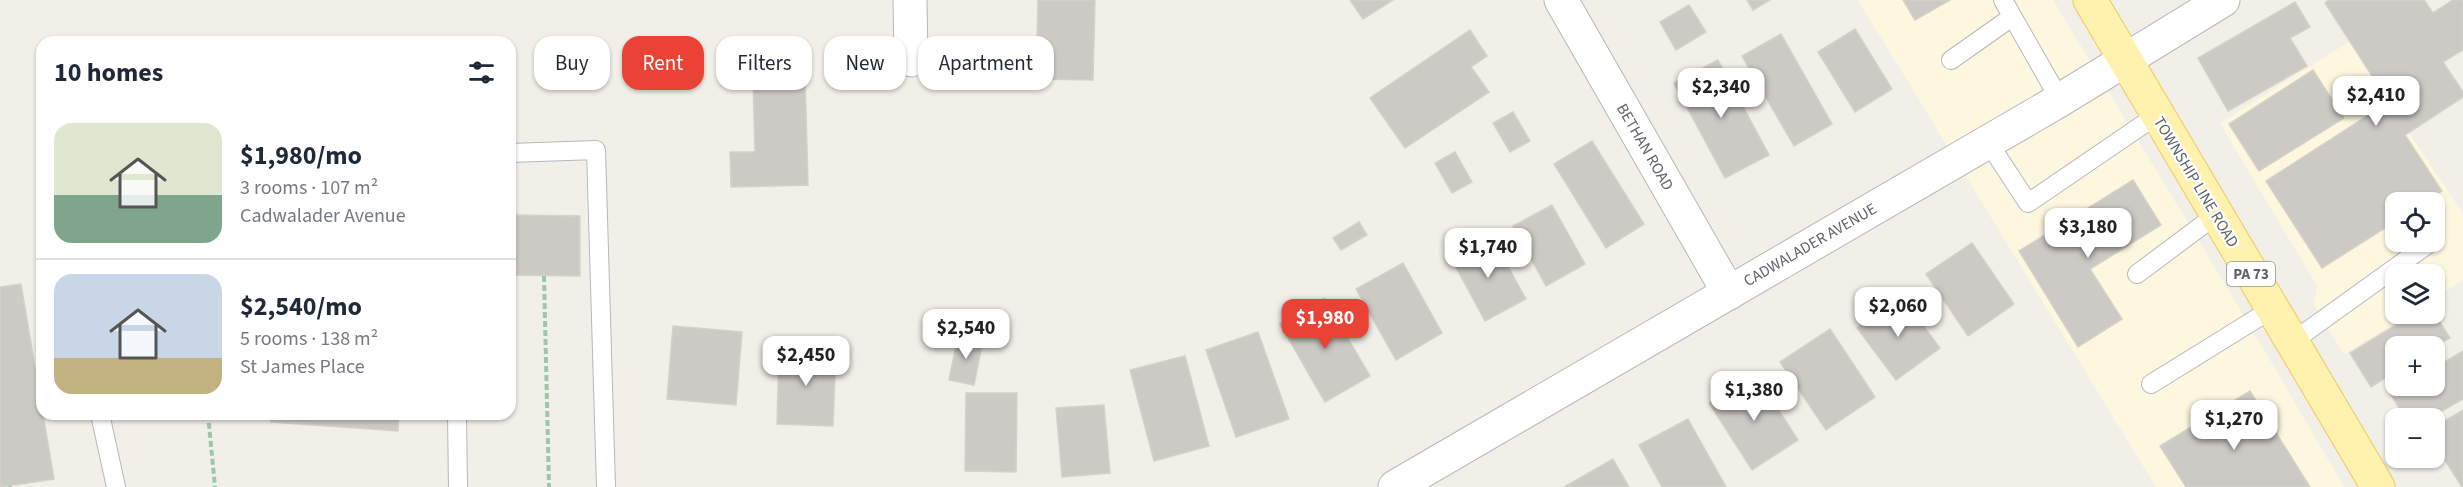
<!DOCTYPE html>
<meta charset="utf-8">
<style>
body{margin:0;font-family:"Source Sans 3",sans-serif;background:#f6f6f7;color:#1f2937;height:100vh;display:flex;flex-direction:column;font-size:22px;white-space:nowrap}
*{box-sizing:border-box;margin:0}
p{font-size:20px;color:#747a83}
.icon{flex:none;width:33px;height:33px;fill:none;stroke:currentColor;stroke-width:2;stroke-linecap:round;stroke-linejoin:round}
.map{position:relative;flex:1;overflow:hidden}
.side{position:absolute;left:36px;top:36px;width:480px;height:384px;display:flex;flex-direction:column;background:#fff;border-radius:18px;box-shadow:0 2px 4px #0004}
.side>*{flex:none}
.guide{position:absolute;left:534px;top:36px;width:570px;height:54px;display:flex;gap:12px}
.fabs{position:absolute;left:2385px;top:192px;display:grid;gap:12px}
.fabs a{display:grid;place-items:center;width:60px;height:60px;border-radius:12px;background:#fff;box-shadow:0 2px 4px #0004;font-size:30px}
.price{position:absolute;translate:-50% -51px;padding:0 14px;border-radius:12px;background:#fff;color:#222;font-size:20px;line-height:39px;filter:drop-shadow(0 2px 3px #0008)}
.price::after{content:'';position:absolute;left:50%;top:36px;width:18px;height:14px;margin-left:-9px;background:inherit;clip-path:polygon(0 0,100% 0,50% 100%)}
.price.on{background:#ea4335;color:#fff}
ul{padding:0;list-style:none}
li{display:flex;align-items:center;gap:18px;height:150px;padding:0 18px}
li+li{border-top:2px solid #e0e1e3}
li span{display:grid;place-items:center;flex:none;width:168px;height:120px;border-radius:18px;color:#555}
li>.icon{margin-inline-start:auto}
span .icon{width:72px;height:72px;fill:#fffc;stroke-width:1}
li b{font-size:26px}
h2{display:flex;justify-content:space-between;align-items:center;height:72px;padding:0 18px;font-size:26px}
.chip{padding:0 21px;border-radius:18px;background:#fff;box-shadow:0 2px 4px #0004;font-size:21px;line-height:54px}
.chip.on{background:#ea4335;color:#fff}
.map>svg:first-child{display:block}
</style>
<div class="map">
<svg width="2463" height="487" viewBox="0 0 2463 487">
<rect width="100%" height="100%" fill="#f1efe8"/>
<g fill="#fef7e0" fill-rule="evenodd">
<path d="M1858 0H2053L2246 319 2344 487H2156Z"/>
<path d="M2349 42 2463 214V280L2435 298 2434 274H2396V314H2410L2344 354 2314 305 2317 286 2220 123ZM2396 202H2434V242H2396Z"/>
</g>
<g fill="#cccac5" stroke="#d6d1c6" stroke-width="1.5">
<path d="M1038 0H1095L1093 80 1036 79Z"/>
<path d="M1350 0H1393L1363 19Z"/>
<path d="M1747 0H1770L1753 10Z"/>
<path d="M1903 0H1950L1915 20Z"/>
<path d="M2329 0H2424L2433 13 2453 0H2463V50L2443 62 2463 92V97L2405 135 2442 191 2425 202H2396V221L2322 268 2266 181 2389 102 2325 3Z"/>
<path d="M2295 2 2310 27 2290 38 2307 66 2228 111 2198 58Z"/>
<path d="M1689 5 1706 32 1676 50 1660 22Z"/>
<path d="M1855 29 1892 89 1855 112 1818 52Z"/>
<path d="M1470 30 1487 56 1471 67 1489 92 1405 148 1370 98Z"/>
<path d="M1781 34 1832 124 1794 146 1742 56Z"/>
<path d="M1718 60 1769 155 1725 178 1674 83Z"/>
<path d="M2313 70 2344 118 2259 171 2229 124Z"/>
<path d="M805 76 808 185 731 187 730 152H755L753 77Z"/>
<path d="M1513 112 1530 141 1510 152 1493 123Z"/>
<path d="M1592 141 1644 224 1606 248 1554 164Z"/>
<path d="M1455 152 1472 182 1452 193 1435 163Z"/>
<path d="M2133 180 2161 225 2090 269 2122 319 2078 347 2019 251Z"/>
<path d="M1552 205 1585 264 1546 286 1513 226Z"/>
<path d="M510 215 580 216V276L510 275Z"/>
<path d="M1359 222 1367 235 1341 250 1333 238Z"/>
<path d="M1491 236 1526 299 1485 321 1451 258Z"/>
<path d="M1972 243 2014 304 1968 336 1926 274Z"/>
<path d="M1403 263 1442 333 1396 360 1356 289Z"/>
<path d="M21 284 54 479 0 487V287Z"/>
<path d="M1901 296 1940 348 1896 380 1857 328Z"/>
<path d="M1324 298 1370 376 1325 402 1280 324Z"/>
<path d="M2434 313 2450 338 2434 347 2396 346V371L2371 387 2350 353 2414 314Z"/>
<path d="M673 326 742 332 736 405 667 399Z"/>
<path d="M1830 329 1875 397 1826 430 1780 362Z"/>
<path d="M1258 332 1289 419 1236 437 1206 350Z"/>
<path d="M958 335 983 340 974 385 949 380Z"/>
<path d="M779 349 836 351 833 426 777 424Z"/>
<path d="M2463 351V399L2430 418H2405L2390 393 2404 386H2434V368Z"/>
<path d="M1185 356 1209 446 1154 461 1130 370Z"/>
<path d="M1755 373 1798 440 1752 470 1709 403Z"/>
<path d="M2250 391 2310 487H2186L2160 446Z"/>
<path d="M966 393H1017L1016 472 965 471Z"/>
<path d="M1104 405 1110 473 1062 477 1056 408Z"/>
<path d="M2463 410V487H2462L2434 443V427Z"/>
<path d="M271 414H399L398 431 271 422Z"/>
<path d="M1688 419 1726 487H1662L1639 445Z"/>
<path d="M1613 459 1629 487H1564Z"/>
</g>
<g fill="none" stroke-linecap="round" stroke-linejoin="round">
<defs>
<g id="lane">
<path d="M2003 0 2060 100"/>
<path d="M1951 60 2012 17"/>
<path d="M1988 142 2028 203 2157 115"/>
<path d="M510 153 596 150 606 487"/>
<path d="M2137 274 2216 215"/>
<path d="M2292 342 2431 242"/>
<path d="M2151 384 2272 309"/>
<path d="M100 414 116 487"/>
<path d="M457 414 458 487"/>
</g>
<g id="street">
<path d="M910 0 911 60"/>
<path d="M1561 0 1729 293"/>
<path d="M1395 487 2060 100 2223 0"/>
</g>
<path id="primary" d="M2090 0 2378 487"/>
</defs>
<use href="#lane" stroke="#b5b8bc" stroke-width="20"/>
<use href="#street" stroke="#b5b8bc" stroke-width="35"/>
<use href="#primary" stroke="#f2c960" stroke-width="35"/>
<g stroke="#9cc7a9" stroke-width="4" stroke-dasharray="6 3" stroke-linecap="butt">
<path d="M544 276 549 487"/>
<path d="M208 414 215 487"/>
<path d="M10 486V487"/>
</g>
<use href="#lane" stroke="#fff" stroke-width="18"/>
<use href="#street" stroke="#fff" stroke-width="33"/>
<use href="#primary" stroke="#fff2af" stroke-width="33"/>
</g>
<g text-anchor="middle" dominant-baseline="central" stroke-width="4.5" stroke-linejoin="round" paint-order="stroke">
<rect fill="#fff" stroke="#8f9295" stroke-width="1.5" x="2227" y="262" width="48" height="24" rx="4.5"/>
<g font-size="15" font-weight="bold" fill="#5f6368">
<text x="2251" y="274">PA 73</text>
</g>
<g font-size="16" fill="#5f6368" stroke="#fff">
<text transform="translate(1645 147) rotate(60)">BETHAN ROAD</text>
<text transform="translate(2196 182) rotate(59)">TOWNSHIP LINE ROAD</text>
<text transform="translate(1810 245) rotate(-30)">CADWALADER AVENUE</text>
</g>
</g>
</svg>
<div class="fabs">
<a><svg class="icon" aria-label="locate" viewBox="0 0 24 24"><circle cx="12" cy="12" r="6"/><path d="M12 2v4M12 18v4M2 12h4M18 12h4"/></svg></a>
<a><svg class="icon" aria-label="layers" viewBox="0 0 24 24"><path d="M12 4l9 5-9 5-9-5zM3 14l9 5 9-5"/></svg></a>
<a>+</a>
<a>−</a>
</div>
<b class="price" style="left:1721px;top:119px">$2,340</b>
<b class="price" style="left:2376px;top:127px">$2,410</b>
<b class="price" style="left:2088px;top:259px">$3,180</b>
<b class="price" style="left:1488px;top:279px">$1,740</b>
<b class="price" style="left:1898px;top:338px">$2,060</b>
<b class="price on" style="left:1325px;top:350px">$1,980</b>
<b class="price" style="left:966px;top:360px">$2,540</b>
<b class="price" style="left:806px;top:387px">$2,450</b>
<b class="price" style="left:1754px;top:422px">$1,380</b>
<b class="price" style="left:2234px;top:451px">$1,270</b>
<div class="guide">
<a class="chip">Buy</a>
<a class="chip on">Rent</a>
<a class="chip">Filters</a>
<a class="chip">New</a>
<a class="chip">Apartment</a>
</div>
<section class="side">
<h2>10 homes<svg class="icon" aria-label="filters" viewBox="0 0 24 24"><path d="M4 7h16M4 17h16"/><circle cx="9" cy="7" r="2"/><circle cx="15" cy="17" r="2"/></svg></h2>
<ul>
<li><span style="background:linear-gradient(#dfe7d0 60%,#7fa58c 0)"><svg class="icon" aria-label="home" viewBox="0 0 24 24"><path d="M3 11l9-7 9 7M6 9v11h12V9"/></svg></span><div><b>$1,980/mo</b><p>3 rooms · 107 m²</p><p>Cadwalader Avenue</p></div></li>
<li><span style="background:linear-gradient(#c9d6e8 70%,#c2b280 0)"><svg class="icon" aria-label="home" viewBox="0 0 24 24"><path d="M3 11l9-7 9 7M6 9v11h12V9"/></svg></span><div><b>$2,540/mo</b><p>5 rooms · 138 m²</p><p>St James Place</p></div></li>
</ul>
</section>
</div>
